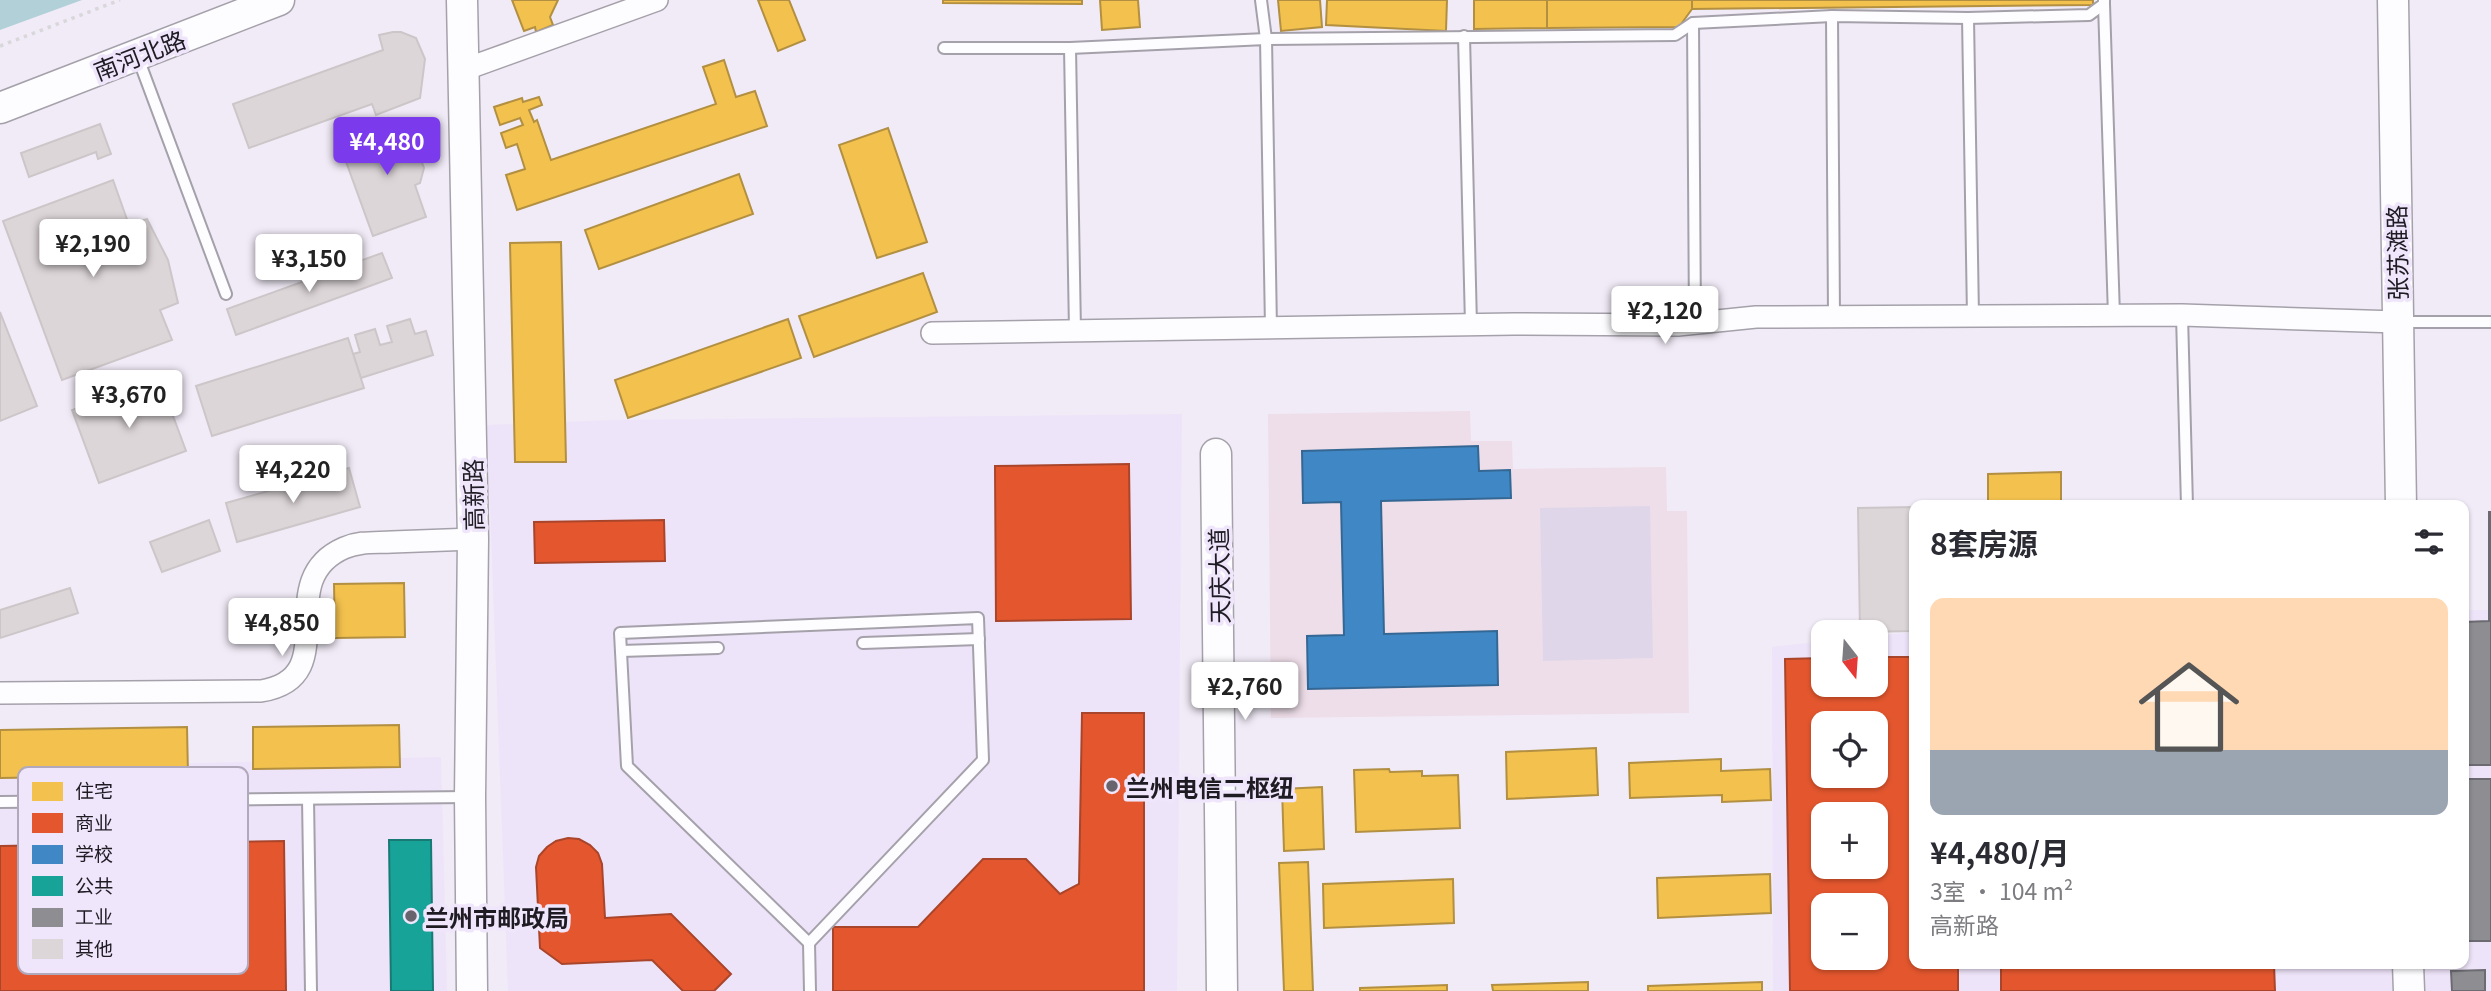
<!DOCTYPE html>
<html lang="zh">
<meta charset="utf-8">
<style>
body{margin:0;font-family:Georgia,"Noto Sans SC",serif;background:#f7f7f7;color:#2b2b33;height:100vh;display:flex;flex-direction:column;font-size:26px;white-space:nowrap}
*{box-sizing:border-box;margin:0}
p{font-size:23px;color:#7c7c81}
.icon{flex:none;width:38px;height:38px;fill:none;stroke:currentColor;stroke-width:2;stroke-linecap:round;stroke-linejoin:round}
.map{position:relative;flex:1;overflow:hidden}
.drawer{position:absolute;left:1909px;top:500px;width:560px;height:469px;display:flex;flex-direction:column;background:#fff;border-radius:14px;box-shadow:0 2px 5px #0004}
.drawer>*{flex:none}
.needle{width:46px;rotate:163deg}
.buttons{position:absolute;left:1811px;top:620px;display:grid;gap:14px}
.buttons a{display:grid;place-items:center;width:77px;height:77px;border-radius:14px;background:#fff;box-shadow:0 2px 5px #0004;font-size:35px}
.price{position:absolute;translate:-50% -60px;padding:0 16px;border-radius:7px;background:#fff;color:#222;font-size:23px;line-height:46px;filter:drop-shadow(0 2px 4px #0008)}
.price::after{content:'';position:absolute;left:50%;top:42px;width:21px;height:16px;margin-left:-10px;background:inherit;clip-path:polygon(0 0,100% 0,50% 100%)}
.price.current{background:#7c3aed;color:#fff}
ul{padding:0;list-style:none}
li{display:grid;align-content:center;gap:14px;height:371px;padding:0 21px}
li+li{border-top:2px solid #e1e1e2}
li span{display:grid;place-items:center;height:217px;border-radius:14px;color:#555}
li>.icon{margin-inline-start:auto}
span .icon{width:126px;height:126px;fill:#fffc;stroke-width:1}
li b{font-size:30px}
h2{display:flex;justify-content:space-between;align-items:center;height:84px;padding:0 21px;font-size:30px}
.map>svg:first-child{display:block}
</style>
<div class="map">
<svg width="2491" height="991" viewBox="0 0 2491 991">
<rect width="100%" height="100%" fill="#f1ebf7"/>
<g fill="#eee4f9" fill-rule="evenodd">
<path d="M1182 414 1177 991H508L487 425 613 420Z"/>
<path d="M2464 610H2491V991H1773L1772 647 1823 641 1824 684H1876V636L1914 632V964H2464ZM1824 723H1876V775H1824ZM1824 814H1876V866H1824ZM1824 905H1876V957H1824Z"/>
<path d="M441 757 447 991H0V768Z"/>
</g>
<path fill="#eedee9" d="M1470 411 1471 441H1512L1513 469 1666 467 1667 511H1687L1689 713 1271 718 1268 414Z"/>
<path fill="#dfd7e9" d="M1650 506 1653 658 1543 661 1540 508Z"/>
<path fill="#b1d0d8" d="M0 0H82L0 30Z"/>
<g fill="#f2c14e" stroke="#b28f41" stroke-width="2">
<path d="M512 0H558L550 17 553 25 536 32 535 27 524 31Z"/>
<path d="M758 0H789L805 40 778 51Z"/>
<path d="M943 0H1082V4L943 3Z"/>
<path d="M1100 0H1138L1140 27 1102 30Z"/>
<path d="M1278 0H1320L1322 27 1281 31Z"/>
<path d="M1327 0H1447L1446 31 1326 25Z"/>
<path d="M1474 0H1547V28L1474 29Z"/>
<path d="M1547 0H1692V9L1679 27 1547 28Z"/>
<path d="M1692 0H2093V5L1692 9Z"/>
<path d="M724 60 736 97 755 91 767 126 517 210 506 175 525 169 517 144 506 148 501 133 523 125 520 118 500 125 494 107 522 98 523 102 539 97 542 105 529 110 534 122 537 120 551 160 716 104 703 67Z"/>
<path d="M888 128 927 242 877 258 839 145Z"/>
<path d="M739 174 753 214 599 269 585 230Z"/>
<path d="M561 242 566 462H515L510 243Z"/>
<path d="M923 273 937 312 814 357 799 316Z"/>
<path d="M788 319 801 358 628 418 615 380Z"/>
<path d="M2061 472V506H1988V474Z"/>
<path d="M404 583 405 637 335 638 334 584Z"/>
<path d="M399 725 400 767 253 769V727Z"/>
<path d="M187 727 188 775 0 778V730Z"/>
<path d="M1596 748 1598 795 1507 799 1506 752Z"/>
<path d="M1721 759V771L1770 769 1771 800 1722 802V795L1630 798 1629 763Z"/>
<path d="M1389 769 1390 772 1422 771V776L1458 775 1460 828 1356 832 1354 770Z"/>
<path d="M1322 787 1324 849 1284 851 1282 789Z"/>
<path d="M1308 862 1313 991H1284L1279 863Z"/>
<path d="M1770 874 1771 913 1658 918 1657 878Z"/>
<path d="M1453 879 1454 923 1324 928 1323 884Z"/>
<path d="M1588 982V991H1493L1492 985Z"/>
<path d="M1762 982V991H1648V986Z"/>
<path d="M1447 985V991H1360V988Z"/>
</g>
<g fill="#e4572e" stroke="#a9452b" stroke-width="2" fill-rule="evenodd">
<path d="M1129 464 1131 619 996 621 995 466Z"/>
<path d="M664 520 665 561 535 563 534 522Z"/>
<path d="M1876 657H1914V964H1958V991H1790L1785 659 1824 658V684H1876ZM1824 723H1876V775H1824ZM1824 814H1876V866H1824ZM1824 905H1876V957H1824Z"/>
<path d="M1082 713H1144V991H833V927H918L983 859H1026L1060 894 1079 884Z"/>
<path d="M568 838 579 839 590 845 598 853 602 864 605 918 671 914 731 974 714 991H683L652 960 562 964 540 948 536 867 539 856 547 847 556 841Z"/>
<path d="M284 841 286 991H0V846Z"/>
<path d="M2001 964H2274L2275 991H2001Z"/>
</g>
<path fill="#3f88c5" stroke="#356794" stroke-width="2" d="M1478 446 1479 471 1510 470 1511 498 1381 501 1384 634 1497 631 1498 685 1308 689 1307 636 1344 635 1341 502 1303 503 1302 451Z"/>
<path fill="#17a398" stroke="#197a75" stroke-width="2" d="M389 840H431L433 991H391Z"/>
<g fill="#8d8d92" stroke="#6c6b71" stroke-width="2">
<path d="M2489 512H2491V765H2464V622L2489 621Z"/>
<rect x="2464" y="779" width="27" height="162"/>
<path d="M2485 970V991H2452L2451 971Z"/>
</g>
<g fill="#ddd6d9" stroke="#ccc6c8" stroke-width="2">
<path d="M393 32H401L416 38 425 59 420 98 376 115 372 104 249 148 233 104 383 50 379 35Z"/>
<path d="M407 121 424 168 420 183 415 185 426 217 373 236 340 145Z"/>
<path d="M100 124 111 154 98 159 96 152 29 177 21 153Z"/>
<path d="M113 180 129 225 147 219 168 260 178 303 160 310 172 340 62 380 3 221Z"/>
<path d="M382 253 392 278 236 335 227 309Z"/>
<path d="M0 312 37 406 0 421Z"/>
<path d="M410 319 415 334 426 331 433 355 361 378 353 354 360 352 355 335 375 329 380 345 392 342 387 326Z"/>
<path d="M348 338 364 388 212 436 196 386Z"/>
<path d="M159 378 186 451 99 483 72 410Z"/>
<path d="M349 468 360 507 237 542 226 503Z"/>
<path d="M1914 507V631L1860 632 1858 508Z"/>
<path d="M209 520 220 551 162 572 150 542Z"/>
<path d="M70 588 78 613 0 638V610Z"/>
</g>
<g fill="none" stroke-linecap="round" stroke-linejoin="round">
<defs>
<g id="lane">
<path d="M1261 0 1266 39 1675 35 1693 23 1832 16 1968 18 2089 15 2104 4V0"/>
<path d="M2104 4 2114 316"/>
<path d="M1832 16 1834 317"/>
<path d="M1968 18 1973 316"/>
<path d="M1693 23 1695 323"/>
<path d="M1464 36 1471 325"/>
<path d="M944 48H1070L1266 39 1271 328"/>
<path d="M1070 48 1075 331"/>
<path d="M138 58 226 294"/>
<path d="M2182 315 2187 506"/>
<path d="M2399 322H2491"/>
<path d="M978 618 983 760 809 943 627 766 620 633Z"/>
<path d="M863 643 979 639"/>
<path d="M621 651 718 648"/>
<path d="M308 799 311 991"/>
<path d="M0 802 468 797"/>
<path d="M809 943 810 991"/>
</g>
<g id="street">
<path d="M463 70 657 0"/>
<path d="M932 333 1514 324 1678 325 1756 317 2182 315 2397 322"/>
<path d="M0 693 261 691C347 677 269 581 344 548 360 541 375 543 392 542 419 541 446 540 473 539"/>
</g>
<g id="secondary">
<path d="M462 0 473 539 470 797 472 991"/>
<path d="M2393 0 2401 506"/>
<path d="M0 108 279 0"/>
<path d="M1216 454 1222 991"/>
<path d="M2408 964 2409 991"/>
</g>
</defs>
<use href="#lane" stroke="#a5a1aa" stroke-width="14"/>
<use href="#street" stroke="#a5a1aa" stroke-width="24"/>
<use href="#secondary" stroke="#a5a1aa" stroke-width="33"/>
<path stroke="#d8d7da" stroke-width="3.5" stroke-dasharray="3.5 5" stroke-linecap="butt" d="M0 46 120 0"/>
<use href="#lane" stroke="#fdfcfe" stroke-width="10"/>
<use href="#street" stroke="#fdfcfe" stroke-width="21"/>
<use href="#secondary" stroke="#fdfcfe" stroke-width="30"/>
</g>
<g fill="#68646d" stroke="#f0e6fc" stroke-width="2.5">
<circle cx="1112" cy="786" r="7"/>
<circle cx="411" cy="916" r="7"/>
</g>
<g text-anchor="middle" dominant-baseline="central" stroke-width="7" stroke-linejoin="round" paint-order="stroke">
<g font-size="24" fill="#1e1b23" stroke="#f0e6fc">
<text transform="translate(139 54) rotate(-21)">南河北路</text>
<text transform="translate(2396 253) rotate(-91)">张苏滩路</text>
<text transform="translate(472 495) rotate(-91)">高新路</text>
<text transform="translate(1218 576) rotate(-91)">天庆大道</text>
</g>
<g font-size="24" font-weight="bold" fill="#1e1b23" stroke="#f0e6fc" text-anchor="start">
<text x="1126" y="786">兰州电信二枢纽</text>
<text x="425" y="916">兰州市邮政局</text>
</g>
</g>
<rect x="18" y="767" width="230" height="207" rx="10" fill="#f0e6fc" stroke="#b1a9bb" stroke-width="2"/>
<rect x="32" y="782" width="31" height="19" fill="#f2c14e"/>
<rect x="32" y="813" width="31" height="20" fill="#e4572e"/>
<rect x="32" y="845" width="31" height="19" fill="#3f88c5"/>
<rect x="32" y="876" width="31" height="20" fill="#17a398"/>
<rect x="32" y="908" width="31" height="19" fill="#8d8d92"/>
<rect x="32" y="939" width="31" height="20" fill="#ddd6d9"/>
<g font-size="19" fill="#1e1b23">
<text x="75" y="798">住宅</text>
<text x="75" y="830">商业</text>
<text x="75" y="861">学校</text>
<text x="75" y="893">公共</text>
<text x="75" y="924">工业</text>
<text x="75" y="956">其他</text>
</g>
</svg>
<div class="buttons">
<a><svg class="needle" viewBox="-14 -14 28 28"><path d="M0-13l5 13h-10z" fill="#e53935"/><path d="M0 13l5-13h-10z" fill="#7c7c81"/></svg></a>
<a><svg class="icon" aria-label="locate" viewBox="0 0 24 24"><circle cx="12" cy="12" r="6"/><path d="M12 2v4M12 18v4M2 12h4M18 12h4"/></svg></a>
<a>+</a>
<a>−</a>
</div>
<b class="price current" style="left:387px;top:177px">¥4,480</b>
<b class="price" style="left:93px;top:279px">¥2,190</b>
<b class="price" style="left:309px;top:294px">¥3,150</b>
<b class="price" style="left:1665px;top:346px">¥2,120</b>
<b class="price" style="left:129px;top:430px">¥3,670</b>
<b class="price" style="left:293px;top:505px">¥4,220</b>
<b class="price" style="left:282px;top:658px">¥4,850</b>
<b class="price" style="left:1245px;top:722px">¥2,760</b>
<section class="drawer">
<h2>8套房源<svg class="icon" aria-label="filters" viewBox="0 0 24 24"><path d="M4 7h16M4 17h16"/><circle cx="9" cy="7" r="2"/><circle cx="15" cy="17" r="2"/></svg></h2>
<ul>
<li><span style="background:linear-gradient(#ffd9b3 70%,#9aa5b1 0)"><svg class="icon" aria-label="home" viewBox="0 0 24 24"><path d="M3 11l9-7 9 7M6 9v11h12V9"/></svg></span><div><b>¥4,480/月</b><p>3室 · 104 m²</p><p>高新路</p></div></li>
</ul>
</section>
</div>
